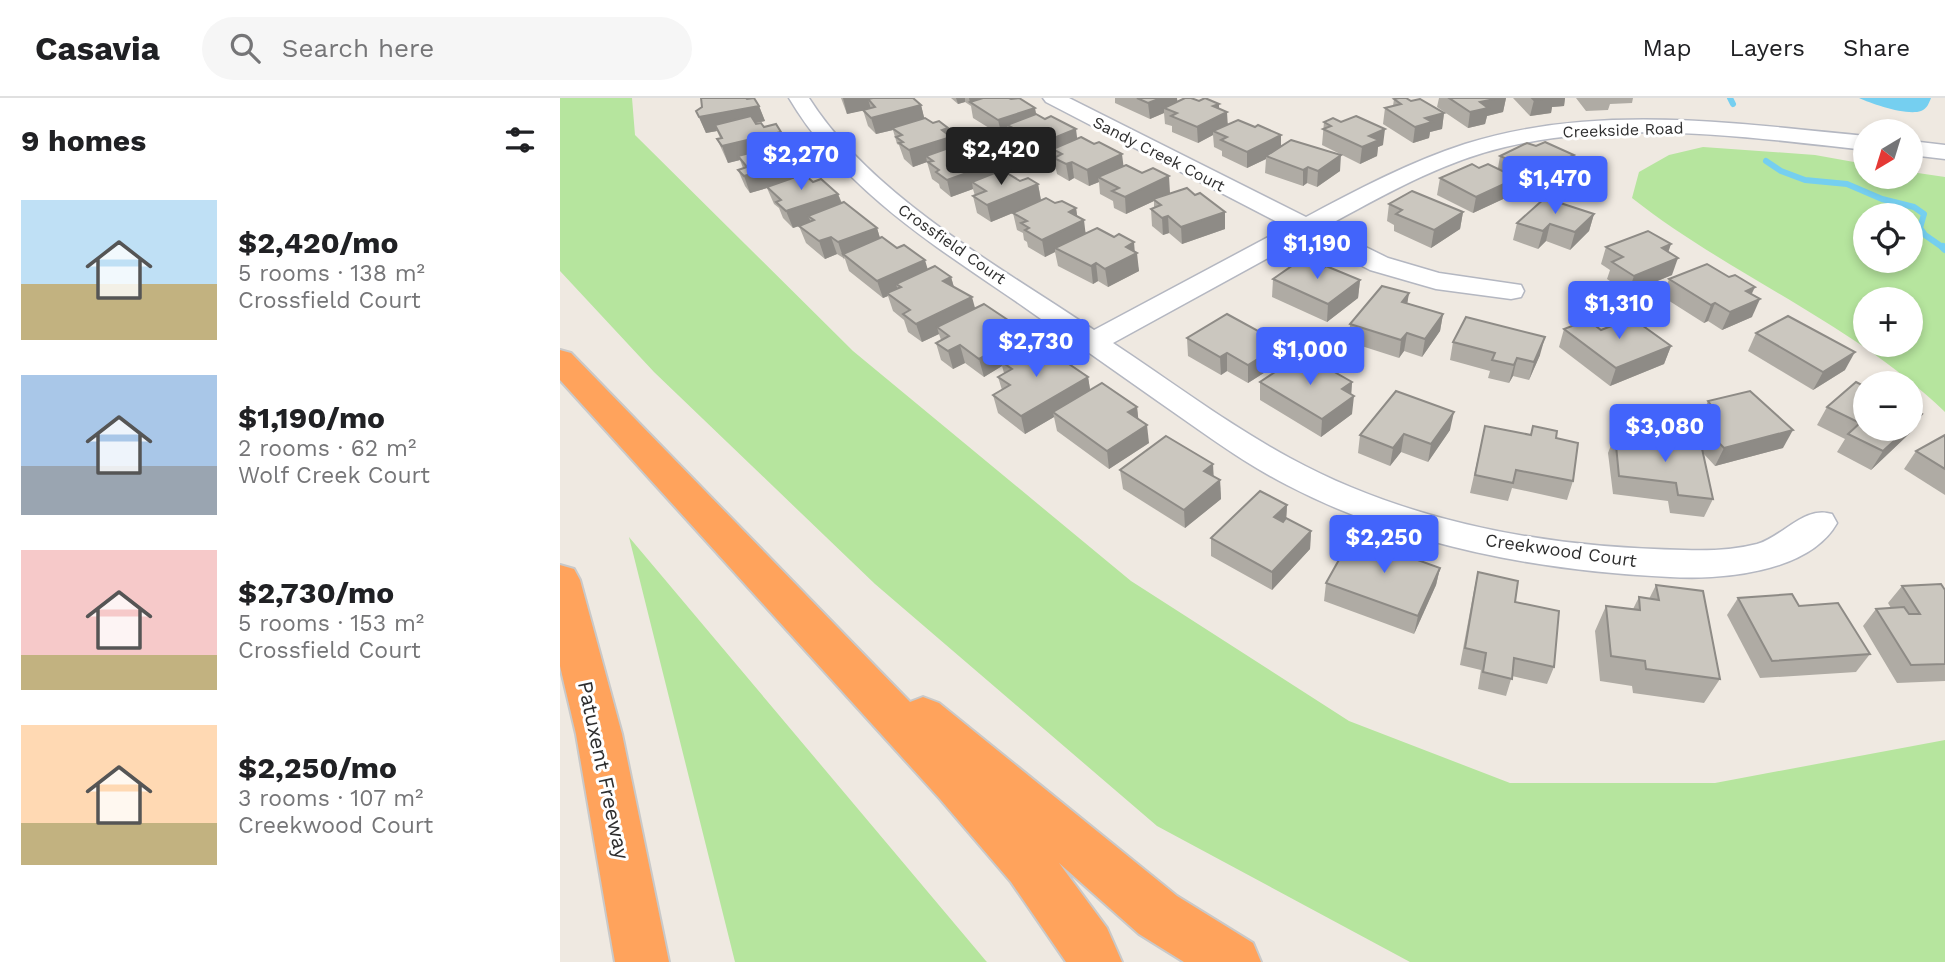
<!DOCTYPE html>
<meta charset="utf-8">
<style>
body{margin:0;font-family:"Work Sans",sans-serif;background:#f6f6f6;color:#202124;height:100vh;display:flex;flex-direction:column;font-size:26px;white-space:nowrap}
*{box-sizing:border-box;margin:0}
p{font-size:23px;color:#757577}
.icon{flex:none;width:38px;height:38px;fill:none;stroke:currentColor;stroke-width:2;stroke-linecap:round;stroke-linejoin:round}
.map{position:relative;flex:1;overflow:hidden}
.sheet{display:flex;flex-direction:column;background:#fff;width:560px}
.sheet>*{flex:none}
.needle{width:46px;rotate:218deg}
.fabs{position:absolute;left:1293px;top:21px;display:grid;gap:14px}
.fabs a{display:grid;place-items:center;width:70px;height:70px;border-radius:50%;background:#fff;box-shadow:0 4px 10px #0003;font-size:35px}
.price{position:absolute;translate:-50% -60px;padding:0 16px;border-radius:7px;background:#4264fb;color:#fff;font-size:23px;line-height:46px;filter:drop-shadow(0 2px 4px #0008)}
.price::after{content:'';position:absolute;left:50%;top:42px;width:21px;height:16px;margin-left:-10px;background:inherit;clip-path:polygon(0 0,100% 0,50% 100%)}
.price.active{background:#222;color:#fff}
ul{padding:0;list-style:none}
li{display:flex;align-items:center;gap:21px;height:175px;padding:0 21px}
li span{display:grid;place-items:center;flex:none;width:196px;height:140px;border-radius:0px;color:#555}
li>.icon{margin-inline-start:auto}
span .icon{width:84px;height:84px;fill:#fffc;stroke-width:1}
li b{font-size:30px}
h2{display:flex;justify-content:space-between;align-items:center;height:84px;padding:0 21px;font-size:30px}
header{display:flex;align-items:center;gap:42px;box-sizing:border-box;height:98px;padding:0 35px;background:#fff;border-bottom:2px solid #e0e0e0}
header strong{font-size:33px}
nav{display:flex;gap:38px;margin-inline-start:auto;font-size:24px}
.search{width:490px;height:63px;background:#f6f6f6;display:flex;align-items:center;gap:18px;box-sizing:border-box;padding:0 24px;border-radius:38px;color:#757577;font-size:26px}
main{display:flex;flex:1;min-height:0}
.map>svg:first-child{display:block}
</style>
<header>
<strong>Casavia</strong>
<div class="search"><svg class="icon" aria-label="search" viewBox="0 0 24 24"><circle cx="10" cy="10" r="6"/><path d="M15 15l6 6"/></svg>Search here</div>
<nav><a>Map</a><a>Layers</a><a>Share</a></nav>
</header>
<main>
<section class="sheet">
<h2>9 homes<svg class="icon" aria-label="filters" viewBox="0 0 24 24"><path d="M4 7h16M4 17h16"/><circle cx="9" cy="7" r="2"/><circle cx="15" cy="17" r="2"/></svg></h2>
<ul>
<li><span style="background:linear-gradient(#bfe0f5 60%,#c2b280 0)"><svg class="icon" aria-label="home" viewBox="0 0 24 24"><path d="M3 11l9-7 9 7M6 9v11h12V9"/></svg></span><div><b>$2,420/mo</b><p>5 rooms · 138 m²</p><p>Crossfield Court</p></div></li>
<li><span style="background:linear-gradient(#a9c7e8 65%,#9aa5b1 0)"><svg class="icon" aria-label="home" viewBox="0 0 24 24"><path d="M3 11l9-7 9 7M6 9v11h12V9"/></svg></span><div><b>$1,190/mo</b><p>2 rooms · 62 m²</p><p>Wolf Creek Court</p></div></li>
<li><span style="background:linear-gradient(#f6c9c9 75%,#c2b280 0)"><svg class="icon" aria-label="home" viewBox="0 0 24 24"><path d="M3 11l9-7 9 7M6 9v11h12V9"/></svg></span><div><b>$2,730/mo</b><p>5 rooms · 153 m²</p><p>Crossfield Court</p></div></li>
<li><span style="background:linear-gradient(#ffd9b3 70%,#c2b280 0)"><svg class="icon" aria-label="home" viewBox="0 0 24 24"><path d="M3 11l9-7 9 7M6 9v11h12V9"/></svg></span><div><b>$2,250/mo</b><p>3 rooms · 107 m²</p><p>Creekwood Court</p></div></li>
</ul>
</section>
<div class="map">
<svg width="1385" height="864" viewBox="0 0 1385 864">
<rect width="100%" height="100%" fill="#efe9e1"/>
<g fill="#b6e59e" fill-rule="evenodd">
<path d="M0 0H72L75 37 293 253 571 483 789 623 950 685H1155L1385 642V864H850L597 728 315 486 94 274 0 173Z"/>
<path d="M1143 49 1255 57 1305 66 1306 79H1351V74L1385 79V314C1293 225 1171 178 1072 100L1079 74 1109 57ZM1306 117H1351V163H1306ZM1306 201H1351V247H1306Z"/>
<path d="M69 439 426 863 427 864H175Z"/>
</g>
<path fill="#75cff0" d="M1299 0H1371C1369 5 1367 11 1361 13 1347 18 1312 6 1299 0Z"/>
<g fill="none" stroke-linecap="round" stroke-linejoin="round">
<g stroke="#75cff0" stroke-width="6">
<path d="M1170 0 1173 6"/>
<path d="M1206 63 1221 73 1245 82 1287 86 1322 101 1354 109 1364 116 1360 130 1365 137 1385 151"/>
</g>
<path stroke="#75cff0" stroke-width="8" d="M1383 149 1385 151"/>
<defs>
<g id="street">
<path d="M229 0H249C311 98 439 168 534 232L727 129 486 4 483 0H509L746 119C797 92 849 64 905 46 1035 5 1173 25 1306 38V52C1186 39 1063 21 945 49 881 64 822 98 765 129L828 160 879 175 961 187 964 193 961 199 951 201 876 191 810 172 746 139 553 245C612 284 669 327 730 360 849 425 990 450 1124 452 1148 453 1174 452 1197 446 1224 438 1244 407 1272 416L1277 425C1249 475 1161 482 1110 479 980 473 844 448 727 387 682 364 641 333 599 304 554 272 509 241 464 209 377 149 284 93 229 0Z"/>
<path d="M1351 43 1385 47V61L1351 57Z"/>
</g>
<g id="highway">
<path d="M0 252 11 255 350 604 363 599 379 605 617 798 693 845 701 864H624L579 836 499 765 547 830 562 864H506L451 784 380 701 0 282Z"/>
<path d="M0 467 14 471 20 482 62 636 109 864H55L16 636 0 568Z"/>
</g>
</defs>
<use href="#street" stroke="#b4b7c1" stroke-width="3"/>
<use href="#highway" stroke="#c9c9c9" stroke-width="4"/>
<use href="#street" fill="#fff" fill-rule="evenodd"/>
<use href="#highway" fill="#ffa35c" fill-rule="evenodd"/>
</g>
<g fill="#afaba4">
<path d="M281 0H353L361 7 364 20 373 25 388 30 393 49 432 66 434 76 460 83 478 86 481 102 516 110 517 118 526 135 575 154 579 173 548 189 538 183 533 186 498 168 495 154 485 159 468 149 467 144 464 142 463 135 457 132 453 115 431 124 417 115 413 98H415L413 91 391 99 380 90 379 86 372 81 367 64 353 69 344 61 339 47 337 46 333 32 316 36 308 28 303 12 287 16Z"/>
<path d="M391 0H449L610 95 606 97 665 131 622 146 609 135 603 137 592 128 591 111 594 109V103L566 116 554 110 553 103 540 96 539 84 529 88 514 80 509 83 497 76 493 57 481 62 468 55 462 57 456 54 454 45 450 43 449 36 442 38 413 20 411 8 405 4 398 6Z"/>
<path d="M555 0H617V4L639 3 659 6V10L668 26 695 29 721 37V48L780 73 757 89 747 85 743 88 705 75 706 61 687 70 662 58V53L654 49 653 37 638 45 612 34V28L605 26 604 15 590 21 555 5Z"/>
<path d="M879 0H946L943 14 927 18 925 26 908 30 877 9Z"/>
<path d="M953 0H1005L1004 8 992 9 991 15 970 18Z"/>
<path d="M1016 0H1073L1072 5 1050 6 1048 12 1026 13Z"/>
<path d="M834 1 851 3 884 15 882 31 870 34 869 40 853 45 823 26 825 10 833 8Z"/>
<path d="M199 8 205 23 195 25 221 34 227 50 217 53 220 57 248 78H246L253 84 278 96 282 105 317 130 320 140 367 172 391 179 394 189 415 210 451 224 453 236 458 240 461 254 528 279 530 292 577 309 578 321 589 345 549 371 497 333 494 319 465 336 438 315 433 297 442 292 438 279 444 275 442 268 424 279 405 265 393 271 381 262 376 245 381 242 379 236 362 244 348 234 344 222 333 213 328 198 323 200 289 173 285 161 277 156 265 161 246 145 239 128 233 130 223 120 219 110 214 106 207 90 190 95 185 88 178 72 183 70 180 62 168 65 157 41 160 40 157 33 146 35 136 13 142 9Z"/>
<path d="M764 24 823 47 818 49 817 58 800 66 762 47Z"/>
<path d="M976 48 1014 57 1010 73 975 92 956 83 954 96 913 115 877 97 880 80 919 70H938L940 58Z"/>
<path d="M829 106 903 114 900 131 871 150 834 133V127L827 123Z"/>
<path d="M1034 116 1029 133 1010 152 986 143 978 151 953 142 957 125Z"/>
<path d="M1046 149 1108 154 1112 177 1068 195 1047 181 1050 172 1041 166Z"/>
<path d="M761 172 800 182 798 200 767 224 712 199 713 181Z"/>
<path d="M1109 181 1192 196V219L1162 232 1148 223 1144 225 1103 199Z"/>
<path d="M849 195 847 205 883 216 880 233 862 259 844 253 839 260 789 244 790 226Z"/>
<path d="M1004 231 1041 232 1111 248 1104 266 1050 288 999 249Z"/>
<path d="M1196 235 1285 272 1253 292 1188 253Z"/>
<path d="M627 240 721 264 688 285 667 273 661 277 628 258Z"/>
<path d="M893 244 980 257 969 282 953 278 949 285 928 280 930 273 890 262Z"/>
<path d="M746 269 792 284 791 296 792 316 761 339 700 302V284Z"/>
<path d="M1148 303 1223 350 1155 368 1143 355 1153 401 1144 419 1110 415 1108 403 1053 396 1048 355 1055 337 1134 346 1119 330 1127 312 1146 308Z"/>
<path d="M1267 309 1350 335 1311 372 1277 354 1285 341 1257 327Z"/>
<path d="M925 328 971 337 973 328 996 340 1013 383 1007 402 952 390 948 403 910 395Z"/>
<path d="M890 332 868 364 841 354 830 368 798 355 800 337Z"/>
<path d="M1385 337V397L1344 371 1356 353Z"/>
<path d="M560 372 660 382 661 401 625 430 563 391Z"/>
<path d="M727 407 726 421 751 433 750 451 712 492 651 458V440Z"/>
<path d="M828 452 880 470 876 487 854 536 764 503 766 485Z"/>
<path d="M918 474 955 504 994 569 987 586 952 578 946 598 918 591 921 572 900 567 914 492Z"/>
<path d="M1096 487 1160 581 1144 605 1073 595 1072 588 1040 583 1035 533 1046 508 1073 511 1079 499 1089 501Z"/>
<path d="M1342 488 1385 492V583L1337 585 1303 528 1316 511 1331 510 1328 505Z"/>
<path d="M1178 500 1239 508 1310 556 1296 574 1200 580 1167 517Z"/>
</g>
<g fill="#8e8b86">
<path d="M283 0H331L308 1 311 11 287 16Z"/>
<path d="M396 0H405V4L398 6Z"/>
<path d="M409 0H442L410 5Z"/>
<path d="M601 0H617L618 9 604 10V15L590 21 588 5Z"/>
<path d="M939 0H946L943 14 927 18 925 26 908 30 910 14 920 4Z"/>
<path d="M987 0H1005L1004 8 992 9 991 15 970 18 974 2Z"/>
<path d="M659 6V18L667 14 668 30 653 33V37L638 45 637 29 653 8Z"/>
<path d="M361 7 365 23 332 30 333 32 316 36 311 20Z"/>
<path d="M199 8 205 23 158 33 155 27 157 33 146 35 139 19Z"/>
<path d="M475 10 478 25 447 27 449 36 442 38 438 22Z"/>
<path d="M884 15 882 31 870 34 869 40 853 45 855 29 865 20Z"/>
<path d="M388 30 395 55 366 58 367 64 353 69 349 52 382 32Z"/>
<path d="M516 31 518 47 493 51V57L481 62 479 46Z"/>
<path d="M825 31 823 47 818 49 817 58 800 66 802 49 809 38Z"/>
<path d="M221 34 227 50 181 62 178 58 180 62 168 65 162 48Z"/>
<path d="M721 37V53L706 58V61L687 70V54Z"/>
<path d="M465 39 468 55 462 57 459 41Z"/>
<path d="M562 56 564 72 538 79 539 84 529 88 527 72Z"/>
<path d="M781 57 780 73 757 89 758 73Z"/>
<path d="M1014 57 1010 73 975 92 978 75Z"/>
<path d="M242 61 248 78 190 95 184 78Z"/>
<path d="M512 64 514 80 509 83 506 66Z"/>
<path d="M432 66 435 83 412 84 413 91 391 99 387 82Z"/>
<path d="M748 69 747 85 743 88V72Z"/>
<path d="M609 78 610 95 595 102 593 101 594 103 566 116 565 99Z"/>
<path d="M957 80 954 96 913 115 916 99Z"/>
<path d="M478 86 481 103 431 124 427 107Z"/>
<path d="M278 96 284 112 248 118 251 124 233 130 226 113Z"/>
<path d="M516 110 518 124 524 122 526 139 495 150V154L485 159 482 142 509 114Z"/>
<path d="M665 114V131L622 146 621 129Z"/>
<path d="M903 114 900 131 871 150 874 132Z"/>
<path d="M1034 116 1029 133 1010 152 1015 134Z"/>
<path d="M608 118 609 135 603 137 602 120Z"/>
<path d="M990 126 986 143 978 151 983 133Z"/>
<path d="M317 130 322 147 283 156 284 162 278 144Z"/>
<path d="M271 139 277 156 265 161 259 143Z"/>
<path d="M574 144 575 156 577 155 579 173 548 189 545 171 566 149Z"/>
<path d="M1111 146 1105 164 1102 150Z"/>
<path d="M1118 160 1112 177 1068 195 1074 178Z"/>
<path d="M365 162 370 179 341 189 336 186 338 193 327 195 328 198 323 200 317 183Z"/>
<path d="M536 165 538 183 533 186 531 168Z"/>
<path d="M391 179 396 197 383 183Z"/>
<path d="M800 182 798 200 767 224 768 206Z"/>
<path d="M1195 189 1187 206 1186 193Z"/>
<path d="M849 195 846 213 842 204Z"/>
<path d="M412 199 417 217 377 229 379 236 362 244 356 226Z"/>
<path d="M1200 201 1192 219 1162 232 1170 214Z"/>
<path d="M1155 205 1148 223 1144 225 1151 207Z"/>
<path d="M883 216 880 233 862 259 865 241Z"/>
<path d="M451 224 454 241 442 228Z"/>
<path d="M847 235 844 253 839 260 841 242Z"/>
<path d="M985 239 980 257 969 282 974 264Z"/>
<path d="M458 240 462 258 442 264V268L424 279 419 261Z"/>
<path d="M722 246 721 264 688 285V267Z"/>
<path d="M400 247 405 265 393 271 388 253Z"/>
<path d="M1111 248 1104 266 1050 288 1056 270Z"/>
<path d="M1295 254 1285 272 1253 292 1263 274Z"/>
<path d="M667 255V273L661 277 660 259Z"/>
<path d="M957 260 953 278 949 285 954 267Z"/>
<path d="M528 279 531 297 493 314 494 319 465 336 461 318Z"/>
<path d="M792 284 791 300 794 298 792 316 761 339 762 321 782 291Z"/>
<path d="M577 309 579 327 568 314Z"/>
<path d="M894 314 890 332 868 364 871 346Z"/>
<path d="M1362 316 1350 335 1311 372 1323 353 1347 331H1351V327Z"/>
<path d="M587 327 589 345 549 371 547 353Z"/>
<path d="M1233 332 1223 350 1155 368 1164 350Z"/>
<path d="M844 336 841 354 830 368 833 350Z"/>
<path d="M653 366 654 384 644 373Z"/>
<path d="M660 382 661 401 625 430 624 412Z"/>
<path d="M727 407 726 425 714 437V419Z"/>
<path d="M751 433 750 451 712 492V474Z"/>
<path d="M880 470 876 487 854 536 858 518Z"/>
</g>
<g fill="#cbc7bf" stroke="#8e8b86" stroke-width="2">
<path d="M141 0H186L187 1 194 0 199 8 139 19 136 13 142 9Z"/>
<path d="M313 0H353L361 7 311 20 303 12 315 9 308 1Z"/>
<path d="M423 0H449L451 1 459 0 475 10 438 22 410 4Z"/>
<path d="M577 0H601L588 5Z"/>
<path d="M625 0H631L639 3 645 0 659 6 653 8 667 14 637 29 611 18 617 15 604 10Z"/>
<path d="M839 0H846L851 3 860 1 884 15 865 20 872 24 855 29 825 10 841 6 834 1Z"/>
<path d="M889 0H939L920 4 928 10 910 14Z"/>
<path d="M972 0H992L974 2Z"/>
<path d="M476 16 485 21 491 18 516 31 479 46 465 39 459 41 453 38 461 34 447 27Z"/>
<path d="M191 18 196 26 201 25 204 29 216 26 221 34 162 48 157 41 162 40 155 27Z"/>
<path d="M796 18 825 31 809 38 819 42 802 49 763 31 771 28 764 24 773 20 781 24Z"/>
<path d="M365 20 373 25 379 23 388 30 382 32 391 39 349 52 339 45 343 44 336 39 342 37 332 30Z"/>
<path d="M678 22 695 29 698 27 721 37 687 54 661 42 667 39 653 33Z"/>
<path d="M521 39 534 46 539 44 562 56 527 72 512 64 506 66 494 60 502 56 493 51Z"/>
<path d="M731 42 781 57 758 73 748 69 743 72 706 58Z"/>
<path d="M985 44 1014 57 978 75 940 58 967 45 976 48Z"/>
<path d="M400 46 432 66 387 82 376 74 379 72 368 64 373 63 366 58Z"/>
<path d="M213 49 220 57 234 53 242 61 184 78 178 72 187 69 178 58Z"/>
<path d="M912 66 919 70 928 66 957 80 916 99 880 80Z"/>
<path d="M566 67 582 75 593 70 609 78 565 99 552 93 559 90 538 79Z"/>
<path d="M442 72 460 83 468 80 478 86 427 107 413 98 426 93 412 84Z"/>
<path d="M244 76 253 84 261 81 278 96 226 113 216 104 221 102 207 89Z"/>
<path d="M627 90 635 97 640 95 665 114 621 129 608 118 602 120 591 111 601 107 593 101Z"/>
<path d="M852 93 903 114 874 132 836 116 842 112 829 106Z"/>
<path d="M486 100 495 105 502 103 516 110 509 114 524 122 482 142 465 132 469 130 461 125 467 123 453 115Z"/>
<path d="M985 100 1034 116 1015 134 990 126 983 133 957 125Z"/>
<path d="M284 104 317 130 278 144 271 139 259 143 239 128 254 122 248 118Z"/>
<path d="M537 130 554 139 559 136 574 144 566 149 577 155 545 171 536 165 531 168 495 150Z"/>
<path d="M1088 133 1111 146 1102 150 1118 160 1074 178 1052 164 1063 159 1046 149Z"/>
<path d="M322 139 337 150 344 147 365 162 317 183 283 156Z"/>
<path d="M739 163 761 172 766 168 800 182 768 206 713 181Z"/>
<path d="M1147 166 1169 179 1175 177 1195 189 1186 193 1200 201 1170 214 1155 205 1151 207 1109 181Z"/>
<path d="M375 168 391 179 383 183 412 199 356 226 343 216 350 212 327 195 341 189 336 186Z"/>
<path d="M822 188 849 195 842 204 883 216 865 241 847 235 841 242 790 226Z"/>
<path d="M424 206 451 224 442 228 458 240 419 261 400 247 388 253 376 245 389 238 377 229Z"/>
<path d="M667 216 722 246 688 267 667 255 660 259 627 240Z"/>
<path d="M1228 218 1295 254 1263 274 1196 235Z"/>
<path d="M906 219 985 239 974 264 957 260 954 267 932 262 935 255 893 244Z"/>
<path d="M1072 220 1111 248 1056 270 1004 231 1028 222 1041 232Z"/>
<path d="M478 245 528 279 461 318 433 297 450 287 438 279 452 271 442 264Z"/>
<path d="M733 262 746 269 755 263 792 284 782 291 794 298 762 321 700 284Z"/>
<path d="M1296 284 1306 289V331H1347L1323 353 1288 336 1300 325 1267 309Z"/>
<path d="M542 285 577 309 568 314 587 327 547 353 493 314Z"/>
<path d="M836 293 894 314 871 346 844 336 833 350 800 337Z"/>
<path d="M1190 293 1233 332 1164 350 1127 312 1151 307 1148 303Z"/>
<path d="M1351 311 1362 316 1351 327Z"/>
<path d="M925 328 971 337 973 328 997 333 996 340 1018 345 1013 383 956 372 953 385 915 377Z"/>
<path d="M1055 337 1141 346 1153 401 1118 397 1116 385 1059 378Z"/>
<path d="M1385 337V371L1356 353Z"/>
<path d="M606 338 653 366 644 373 660 382 624 412 560 372Z"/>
<path d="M700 393 727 407 714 419 723 424 726 420 751 433 712 474 651 440Z"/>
<path d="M794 435 829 447 827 451 880 470 858 518 766 485Z"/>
<path d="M918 474 958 483 955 504 999 513 994 569 954 560 952 581 923 574 926 555 905 550Z"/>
<path d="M1381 486 1385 492V566L1351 567 1316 511 1344 509 1349 516H1360L1342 488Z"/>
<path d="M1096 487 1143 493 1160 581 1086 571 1085 563 1051 558 1046 508 1080 512 1079 499 1099 502Z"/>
<path d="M1232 496 1239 508 1278 505 1310 556 1212 563 1178 500Z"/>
</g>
<g text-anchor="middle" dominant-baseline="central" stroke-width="6" stroke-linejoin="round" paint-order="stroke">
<g font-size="16" fill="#2e2e2e" stroke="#fff">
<text transform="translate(1063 32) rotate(-2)">Creekside Road</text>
<text transform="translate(599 56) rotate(27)">Sandy Creek Court</text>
<text transform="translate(392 146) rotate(35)">Crossfield Court</text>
</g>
<g font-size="18" fill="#2e2e2e" stroke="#fff">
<text transform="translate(1001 452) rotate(8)">Creekwood Court</text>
</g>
<g font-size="21" fill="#2e2e2e" stroke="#fff">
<text transform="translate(44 672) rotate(78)">Patuxent Freeway</text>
</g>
</g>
</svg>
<div class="fabs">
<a><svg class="needle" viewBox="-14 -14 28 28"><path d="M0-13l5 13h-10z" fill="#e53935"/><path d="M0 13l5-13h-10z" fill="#757577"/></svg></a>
<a><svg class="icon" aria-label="locate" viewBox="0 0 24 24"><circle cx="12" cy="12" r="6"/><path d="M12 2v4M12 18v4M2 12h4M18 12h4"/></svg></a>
<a>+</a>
<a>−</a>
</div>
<b class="price active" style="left:441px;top:89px">$2,420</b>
<b class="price" style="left:241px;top:94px">$2,270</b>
<b class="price" style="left:995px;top:118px">$1,470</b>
<b class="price" style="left:757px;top:183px">$1,190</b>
<b class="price" style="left:1059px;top:243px">$1,310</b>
<b class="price" style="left:476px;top:281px">$2,730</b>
<b class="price" style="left:750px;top:289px">$1,000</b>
<b class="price" style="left:1105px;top:366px">$3,080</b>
<b class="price" style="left:824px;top:477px">$2,250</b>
</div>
</main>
